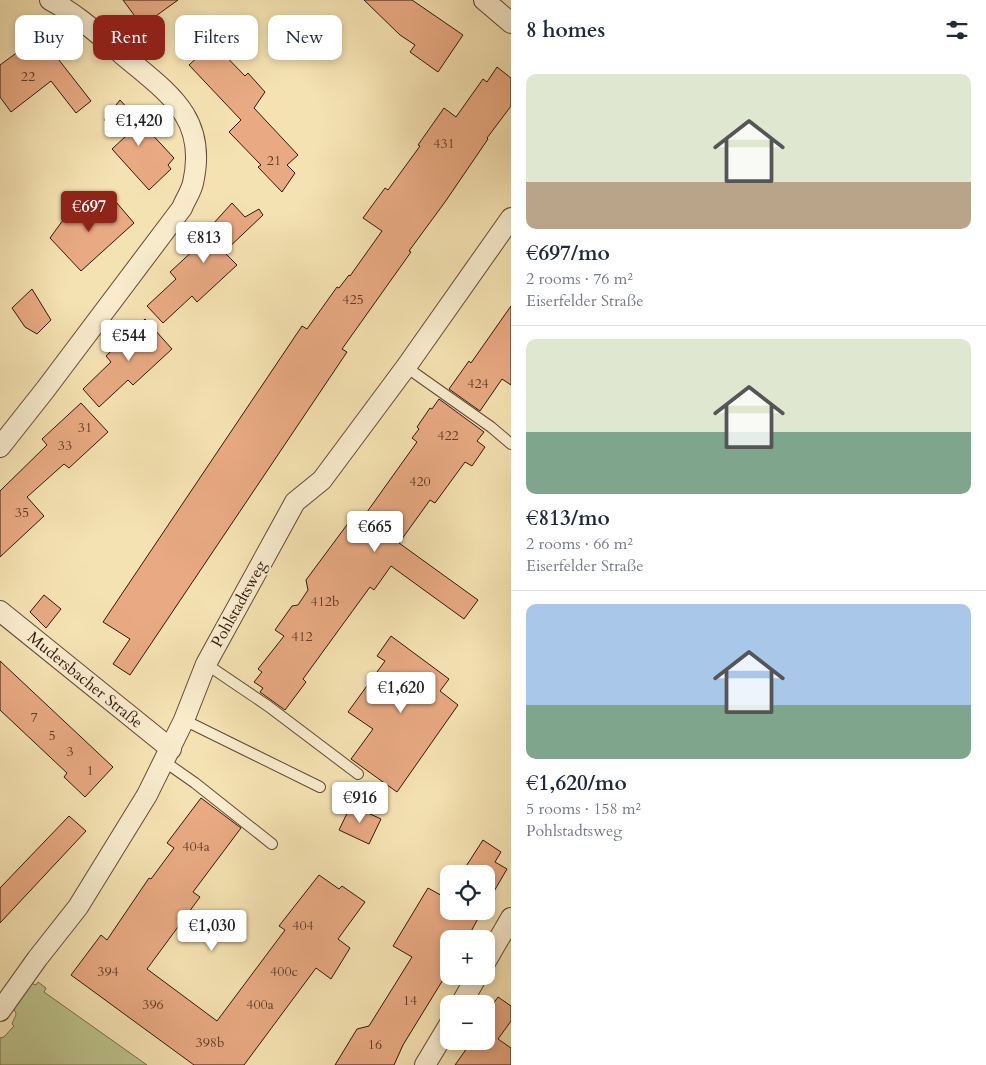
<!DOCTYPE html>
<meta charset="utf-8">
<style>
body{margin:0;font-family:Cardo,serif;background:#f2f2f3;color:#1f2937;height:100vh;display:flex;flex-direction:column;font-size:19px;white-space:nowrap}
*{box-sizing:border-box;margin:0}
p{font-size:16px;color:#747a83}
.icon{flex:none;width:28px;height:28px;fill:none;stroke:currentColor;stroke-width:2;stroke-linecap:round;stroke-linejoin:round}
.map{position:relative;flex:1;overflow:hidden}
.sheet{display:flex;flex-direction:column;background:#fff;width:475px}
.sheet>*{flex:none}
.guide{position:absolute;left:15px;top:15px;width:420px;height:45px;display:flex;gap:10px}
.fabs{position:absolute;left:440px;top:865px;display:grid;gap:10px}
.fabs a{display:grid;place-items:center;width:55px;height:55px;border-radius:10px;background:#fff;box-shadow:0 2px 8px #0003;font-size:25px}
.price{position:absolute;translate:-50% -42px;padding:0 11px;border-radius:5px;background:#fff;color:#222;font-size:16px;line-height:32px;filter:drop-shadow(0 1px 2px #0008)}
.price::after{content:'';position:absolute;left:50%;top:30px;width:15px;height:11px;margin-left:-8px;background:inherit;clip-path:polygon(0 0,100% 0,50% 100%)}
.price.active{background:#8f2418;color:#fff}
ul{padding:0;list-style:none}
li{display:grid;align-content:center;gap:10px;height:265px;padding:0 15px}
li+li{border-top:1px solid #e0e1e3}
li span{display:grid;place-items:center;height:155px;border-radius:10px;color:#555}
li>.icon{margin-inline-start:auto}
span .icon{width:90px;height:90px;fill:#fffc;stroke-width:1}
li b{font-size:21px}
h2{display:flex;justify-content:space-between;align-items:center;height:60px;padding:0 15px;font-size:21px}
.tag{padding:0 18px;border-radius:10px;background:#fff;box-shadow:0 2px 8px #0003;font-size:18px;line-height:45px}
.tag.active{background:#8f2418;color:#fff}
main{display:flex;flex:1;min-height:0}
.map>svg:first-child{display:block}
</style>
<main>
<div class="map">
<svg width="511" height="1065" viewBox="0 0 511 1065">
<rect width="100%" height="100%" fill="#f5e2b2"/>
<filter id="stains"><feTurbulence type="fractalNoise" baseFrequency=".004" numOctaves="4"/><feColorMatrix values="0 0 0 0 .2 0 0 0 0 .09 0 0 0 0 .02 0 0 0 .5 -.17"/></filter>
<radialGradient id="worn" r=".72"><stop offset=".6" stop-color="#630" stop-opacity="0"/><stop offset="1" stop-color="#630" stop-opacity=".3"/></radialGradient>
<path fill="#bcc38c" stroke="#776c4c" d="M38 982 46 988 44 992 147 1065H0V1038L4 1037 14 1026 12 1024C14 1017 19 1014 13 1009L31 983 36 985Z"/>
<g fill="#e9aa83" stroke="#32160b">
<path d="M123 0H178L142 26Z"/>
<path d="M364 0H412L463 35 438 72 410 52 415 45 400 35Z"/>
<path d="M48 30 62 49 55 55 91 101 76 113 51 81 11 112 0 97V65Z"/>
<path d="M213 43 245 76 248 73 265 92 254 108 298 155 287 165 295 173 282 192 258 167 261 165 229 132 241 120 189 65Z"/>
<path d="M497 67 511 78V106L487 138 488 139 445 202 409 251 411 252 342 349 347 352 130 675 113 664 130 639 103 622 302 326 307 329 337 287 339 288 349 275 350 276 382 231 363 218 385 188 388 190 420 146 418 145 444 108 456 117 483 79 487 82Z"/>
<path d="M120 100 174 158 168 165 171 169 149 190 112 149 126 136 104 120Z"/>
<path d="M79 198 97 219 116 202 134 223 81 271 50 238Z"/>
<path d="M232 203 245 217 259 209 263 215 224 252 237 265 197 302 192 296 163 323 147 306 176 279 170 272 210 235 219 230 213 224Z"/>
<path d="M32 289 51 320 37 334 25 327 12 308Z"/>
<path d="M511 306V385L502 379 480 411 449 389 469 361 471 363Z"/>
<path d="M145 319 172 349 133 385 128 380 99 407 83 389 111 362 106 356Z"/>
<path d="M439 399 484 432 477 441 485 447 472 466 465 462 435 503 430 500 399 543 478 600 464 619 391 566 374 590 370 587 303 679 306 682 285 710 260 692 263 688 254 682 262 672 258 669 284 636 275 630 292 606 298 605 308 590 306 580 355 514 362 519 417 442 412 438 419 429 417 427 430 408 432 409Z"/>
<path d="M81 403 108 432 69 468 64 464 27 497 44 516 0 557V491L47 445 42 439Z"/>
<path d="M44 595 61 609 46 628 30 612Z"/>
<path d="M391 636 449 679 440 691 458 705 397 792 351 759 373 729 348 712 385 661 377 656Z"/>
<path d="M0 661 113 767 85 797 64 777 67 773 0 710Z"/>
<path d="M201 798 241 828 193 892 200 897 147 969 217 1021 285 930 279 926 319 875 339 889 342 886 365 902 338 939 350 948 331 979 316 968 244 1065H194L71 975 101 935 107 940 149 878 151 879 174 848 167 843Z"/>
<path d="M351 805 381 819 369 844 339 830Z"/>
<path d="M69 816 86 831 0 923V888Z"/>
<path d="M483 840 501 852 495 862 507 869 486 905V874H461Z"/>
<path d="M428 888 446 898 449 893V911H482L467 939H449V970L403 1045 394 1065H335L357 1029 369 1026 412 957 393 946Z"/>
<path d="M498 997 511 1006V1021L498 1039 511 1048V1065H455L472 1041H486V1014Z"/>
</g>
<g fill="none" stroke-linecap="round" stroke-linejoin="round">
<defs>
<g id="lane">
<path d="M406 367 491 427 511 444"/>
<path d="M206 664 268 706 358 774"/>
<path d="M184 720 320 787"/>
<path d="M165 762 195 783 272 844"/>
</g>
<g id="street">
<path d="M484 0 511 23"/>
<path d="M0 447 45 390 182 208C185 200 191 192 193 183 208 117 168 93 123 55 99 35 78 15 50 0"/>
<path d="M0 611 171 749"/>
<path d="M486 961 511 918"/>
<path d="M461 1004 477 976"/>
<path d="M0 1011 37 959 78 907 147 795 184 720 206 664 295 502 322 480 406 367 511 218"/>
<path d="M425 1065 449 1025"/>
</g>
</defs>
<use href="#lane" stroke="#634935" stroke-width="12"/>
<use href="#street" stroke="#634935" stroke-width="22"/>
<use href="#lane" stroke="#f8eccd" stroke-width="10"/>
<use href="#street" stroke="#f8eccd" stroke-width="20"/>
</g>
<g text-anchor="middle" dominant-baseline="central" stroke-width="4" stroke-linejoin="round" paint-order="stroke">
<g font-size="14" fill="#603b29">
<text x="28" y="76">22</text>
<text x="444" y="143">431</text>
<text x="274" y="160">21</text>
<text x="353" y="299">425</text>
<text x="478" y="383">424</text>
<text x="85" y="427">31</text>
<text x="448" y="435">422</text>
<text x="65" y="445">33</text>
<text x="420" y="481">420</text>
<text x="22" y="512">35</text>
<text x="325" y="601">412b</text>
<text x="302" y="636">412</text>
<text x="34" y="717">7</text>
<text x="52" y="735">5</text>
<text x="70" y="751">3</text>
<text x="90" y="770">1</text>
<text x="196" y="846">404a</text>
<text x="303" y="925">404</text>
<text x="108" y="971">394</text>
<text x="284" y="971">400c</text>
<text x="410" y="1000">14</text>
<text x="153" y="1004">396</text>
<text x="260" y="1004">400a</text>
<text x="210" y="1042">398b</text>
<text x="375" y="1044">16</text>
</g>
<g font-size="16" fill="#32160b" stroke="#f8eccd">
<text transform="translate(239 604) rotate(-61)">Pohlstadtsweg</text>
<text transform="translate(85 680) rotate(39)">Mudersbacher Straße</text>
</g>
</g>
<rect width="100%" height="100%" filter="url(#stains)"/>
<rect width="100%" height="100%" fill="url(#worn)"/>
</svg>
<div class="fabs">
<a><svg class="icon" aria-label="locate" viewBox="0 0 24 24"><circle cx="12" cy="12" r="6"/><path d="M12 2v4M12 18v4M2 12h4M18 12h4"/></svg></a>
<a>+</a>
<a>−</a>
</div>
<b class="price" style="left:139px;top:147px">€1,420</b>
<b class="price active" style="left:89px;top:233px">€697</b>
<b class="price" style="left:204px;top:264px">€813</b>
<b class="price" style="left:129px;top:362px">€544</b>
<b class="price" style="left:375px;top:553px">€665</b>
<b class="price" style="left:401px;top:714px">€1,620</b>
<b class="price" style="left:360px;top:824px">€916</b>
<b class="price" style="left:212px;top:952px">€1,030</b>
<div class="guide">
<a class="tag">Buy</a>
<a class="tag active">Rent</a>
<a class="tag">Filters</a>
<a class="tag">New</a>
</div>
</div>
<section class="sheet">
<h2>8 homes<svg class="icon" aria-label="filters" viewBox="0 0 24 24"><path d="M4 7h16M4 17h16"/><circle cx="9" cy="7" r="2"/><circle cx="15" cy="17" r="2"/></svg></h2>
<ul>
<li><span style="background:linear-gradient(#dfe7d0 70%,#b9a48a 0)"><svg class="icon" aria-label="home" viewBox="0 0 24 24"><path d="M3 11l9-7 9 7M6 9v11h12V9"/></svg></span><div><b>€697/mo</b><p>2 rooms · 76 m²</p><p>Eiserfelder Straße</p></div></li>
<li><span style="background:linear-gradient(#dfe7d0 60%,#7fa58c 0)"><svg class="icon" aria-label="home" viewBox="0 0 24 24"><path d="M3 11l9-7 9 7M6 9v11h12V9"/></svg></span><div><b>€813/mo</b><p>2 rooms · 66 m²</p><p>Eiserfelder Straße</p></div></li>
<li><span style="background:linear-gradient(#a9c7e8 65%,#7fa58c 0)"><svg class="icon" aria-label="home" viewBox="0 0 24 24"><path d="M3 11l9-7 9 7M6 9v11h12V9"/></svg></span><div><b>€1,620/mo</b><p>5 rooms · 158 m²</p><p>Pohlstadtsweg</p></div></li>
</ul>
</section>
</main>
